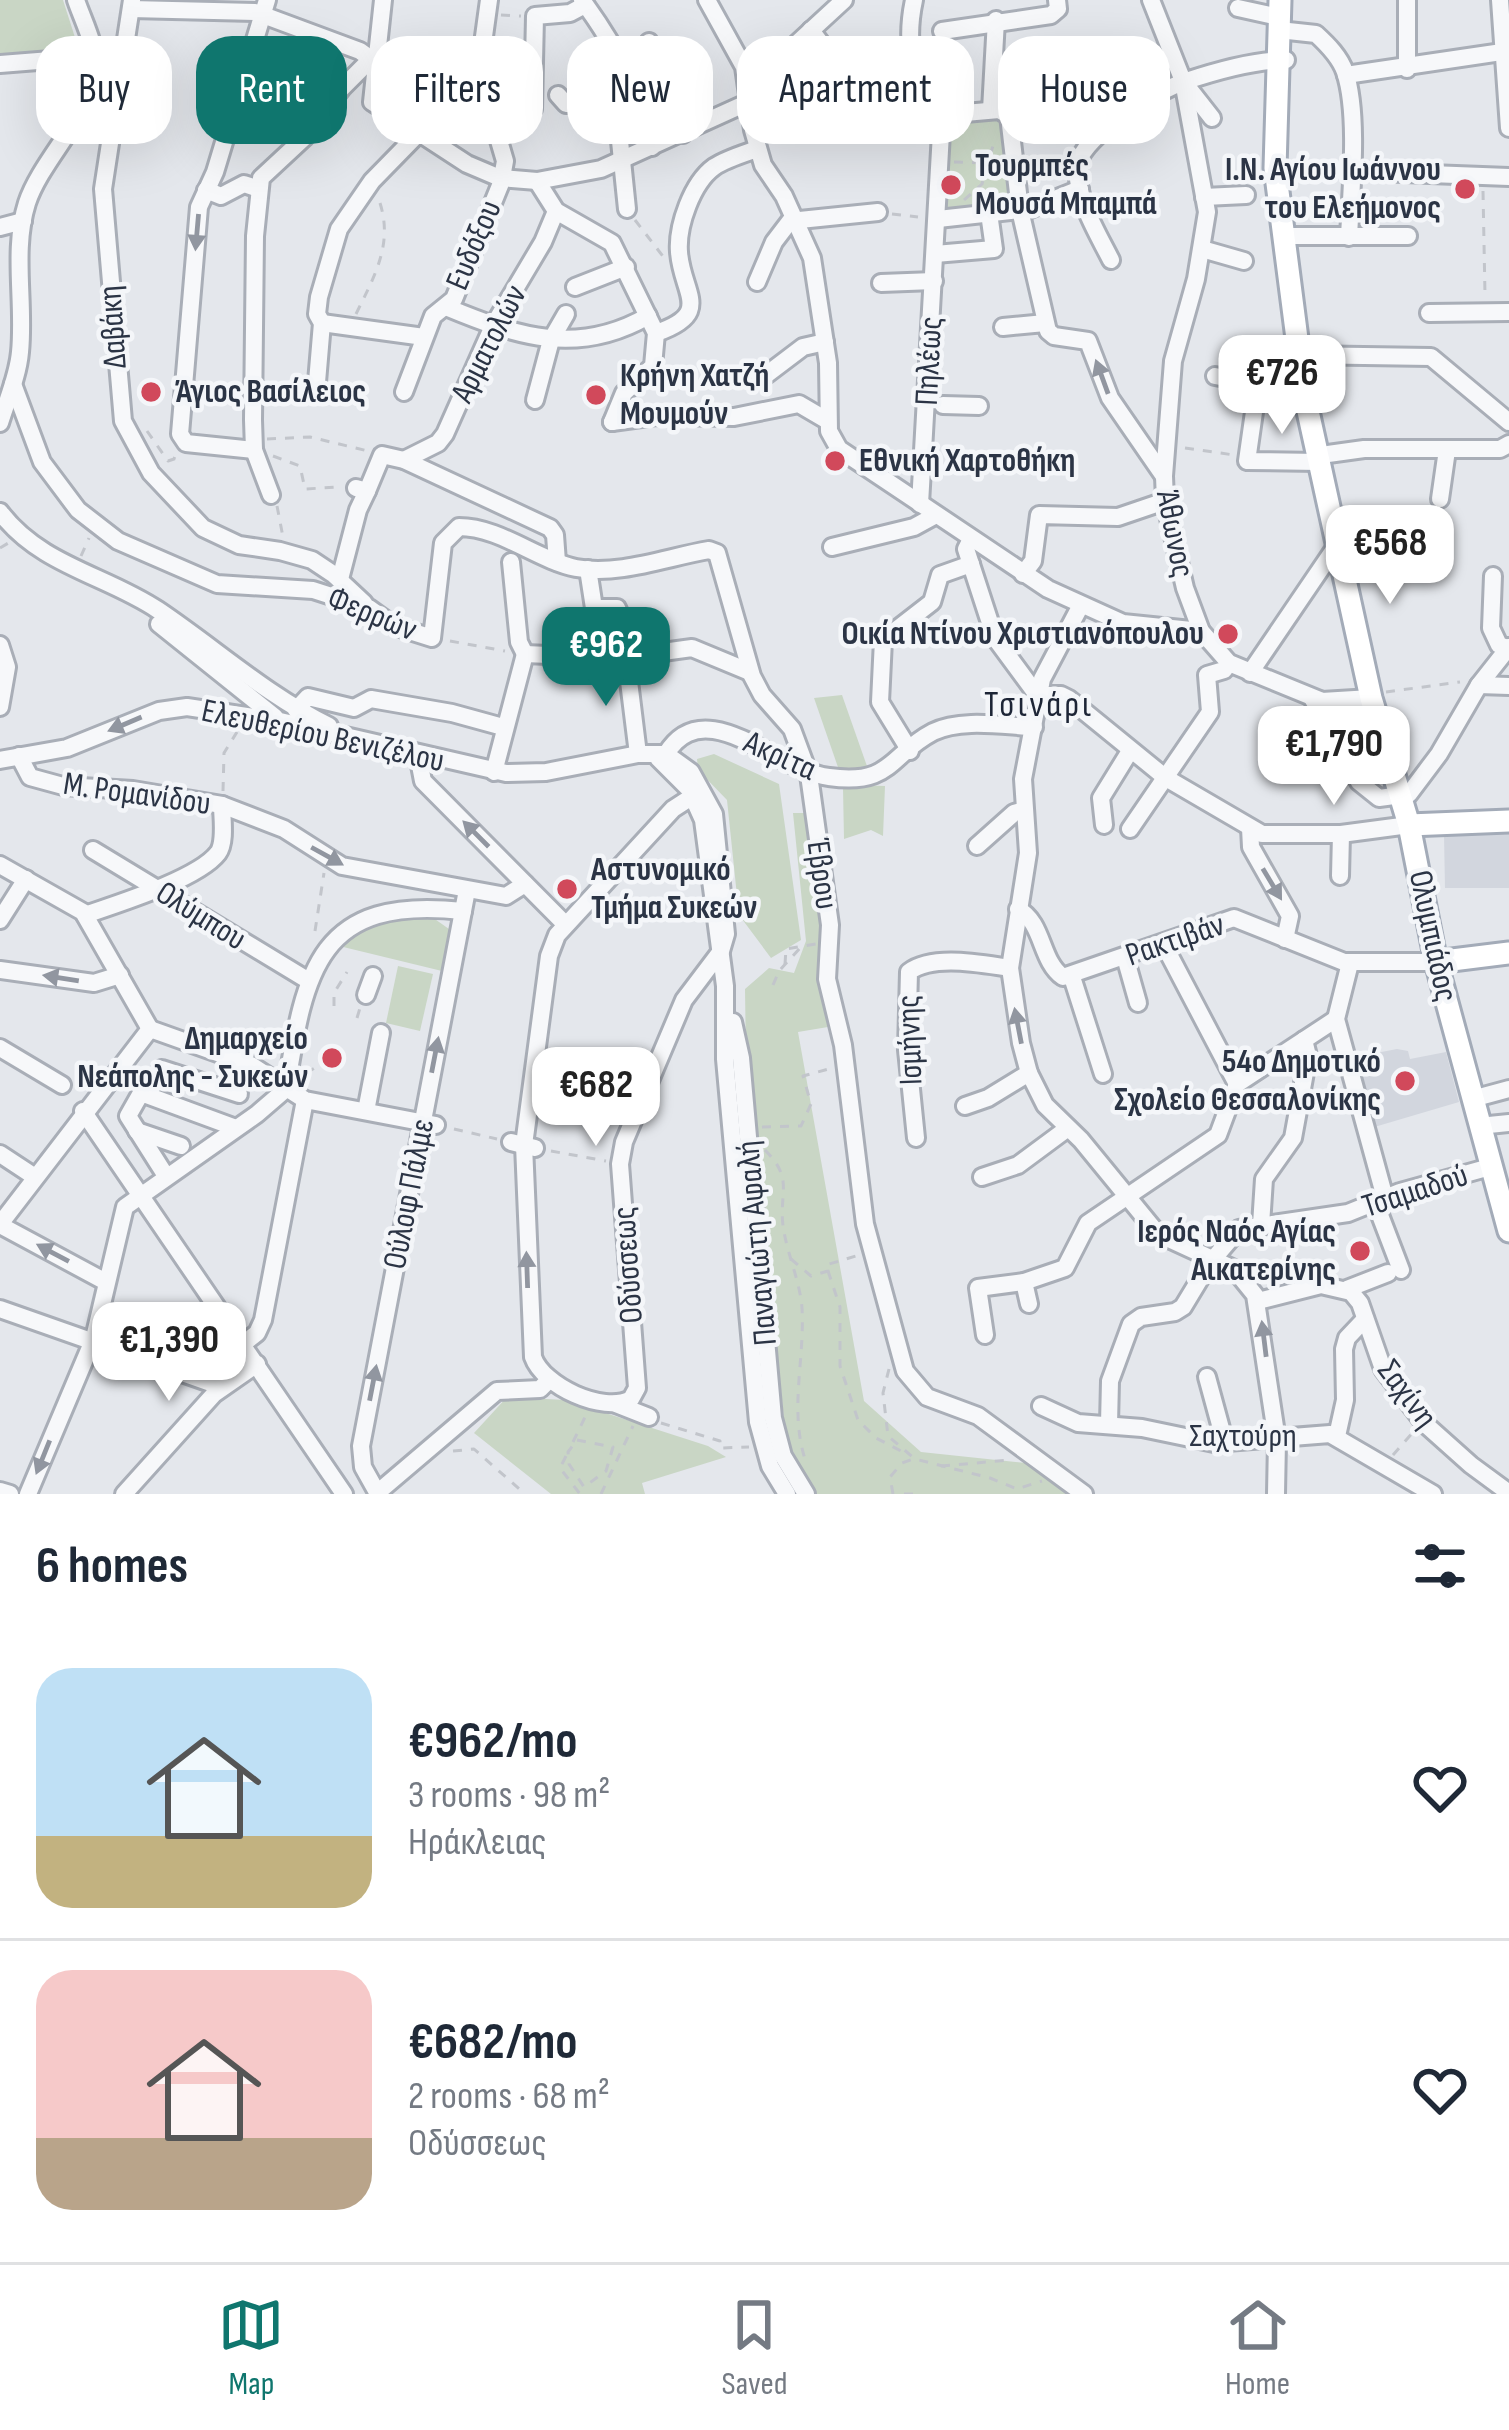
<!DOCTYPE html>
<meta charset="utf-8">
<style>
body{margin:0;font-family:"Sofia Sans Condensed",sans-serif;background:#f6f6f7;color:#1f2937;height:100vh;display:flex;flex-direction:column;font-size:45px;white-space:nowrap}
*{box-sizing:border-box;margin:0}
p{font-size:39px;color:#747a83}
.icon{flex:none;width:66px;height:66px;fill:none;stroke:currentColor;stroke-width:2;stroke-linecap:round;stroke-linejoin:round}
.map{position:relative;height:1494px;overflow:hidden}
.details{display:flex;flex-direction:column;background:#fff;flex:1}
.details>*{flex:none}
.hud{position:absolute;left:36px;top:36px;width:1437px;height:108px;display:flex;gap:24px}
.price{position:absolute;translate:-50% -102px;padding:0 27px;border-radius:24px;background:#fff;color:#222;font-size:39px;line-height:78px;filter:drop-shadow(0 3px 6px #0008)}
.price::after{content:'';position:absolute;left:50%;top:72px;width:36px;height:27px;margin-left:-18px;background:inherit;clip-path:polygon(0 0,100% 0,50% 100%)}
.price.current{background:#0f766e;color:#fff}
ul{padding:0;list-style:none}
li{display:flex;align-items:center;gap:36px;height:300px;padding:0 36px}
li+li{border-top:3px solid #e0e1e3}
li span{display:grid;place-items:center;flex:none;width:336px;height:240px;border-radius:36px;color:#555}
li>.icon{margin-inline-start:auto}
span .icon{width:144px;height:144px;fill:#fffc;stroke-width:1}
li b{font-size:51px}
h2{display:flex;justify-content:space-between;align-items:center;height:144px;padding:0 36px;font-size:51px}
.pill{padding:0 42px;border-radius:36px;background:#fff;box-shadow:0 12px 48px #0002;font-size:42px;line-height:108px}
.pill.current{background:#0f766e;color:#fff}
.tabs{display:flex;justify-content:space-around;align-items:center;height:168px;border-top:3px solid #e0e1e3;background:#fff;font-size:33px;color:#747a83}
.tabs a{display:grid;justify-items:center;gap:6px}
.tabs .current{color:#0f766e}
.map>svg:first-child{display:block}
</style>
<div class="map">
<svg width="1509" height="1494" viewBox="0 0 1509 1494">
<rect width="100%" height="100%" fill="#e4e7ec"/>
<g fill="#d2d6de">
<path d="M1509 834V888H1445L1444 835Z"/>
<path d="M1397 1049 1408 1051 1410 1059 1446 1052 1459 1102 1371 1128 1350 1058Z"/>
</g>
<g fill="#c9d6c5">
<path d="M0 0H63L79 50 0 56Z"/>
<path d="M1007 118C1008 144 1019 185 999 205L942 211 949 120Z"/>
<path d="M842 695 868 769 840 773 814 698Z"/>
<path d="M714 754 779 784 801 940 771 958 739 915 727 800 698 770 697 759Z"/>
<path d="M855 785 885 786 883 836 871 830 844 839 843 788Z"/>
<path d="M793 813H809L834 1026 798 1032 864 1401 921 1452 1035 1464 1076 1494H815L786 1438 746 1058 745 989 769 968 794 973 806 941Z"/>
<path d="M429 915 449 929 442 971 335 945C365 927 394 918 429 915Z"/>
<path d="M398 966 433 974 420 1031 386 1023Z"/>
<path d="M507 1397 565 1400 708 1446 726 1457 642 1483 645 1494H551L474 1433Z"/>
</g>
<g fill="none" stroke-linecap="round" stroke-linejoin="round">
<defs>
<g id="minor">
<path d="M132 0 103 189 123 421 151 473 203 528 239 545 280 551 312 560 333 574 364 603"/>
<path d="M383 0 372 102 467 164 500 178 537 181 601 169 751 101"/>
<path d="M582 0C621 53 634 85 652 147"/>
<path d="M707 0 744 67 753 130 763 165 784 196 812 258 828 363 829 431 839 449 1048 589 1123 623 1201 631"/>
<path d="M914 0C905 42 911 83 942 115"/>
<path d="M1151 0 1183 81 1212 118"/>
<path d="M1500 0 1509 128"/>
<path d="M1238 8 1279 17"/>
<path d="M131 9 255 12 360 51 375 62"/>
<path d="M811 30 832 58 858 55 863 59 878 111 894 124"/>
<path d="M1279 30 1316 34C1328 45 1340 57 1345 72 1359 114 1351 192 1349 237"/>
<path d="M942 31 1051 15 1058 9 1057 0"/>
<path d="M649 42 683 134"/>
<path d="M0 64 126 54"/>
<path d="M1407 69V0"/>
<path d="M1346 75 1509 51"/>
<path d="M748 80 780 59 844 0"/>
<path d="M1183 81 1207 212 1196 279 1173 361 1164 476 1165 501 1185 588 1201 631 1229 663 1322 701 1371 698"/>
<path d="M558 95 566 104H599L617 112 627 209"/>
<path d="M533 109 535 16 570 13 585 5"/>
<path d="M991 110 996 20"/>
<path d="M942 115 999 110 1009 116 1020 210 1048 331 1054 336 1088 341 1110 398 1163 475"/>
<path d="M1351 171 1509 177"/>
<path d="M537 181 556 211 612 243 656 333 653 366 624 393 612 422"/>
<path d="M206 190 221 196 244 184 259 189"/>
<path d="M1204 197 1246 195"/>
<path d="M938 219 1030 209 1080 189"/>
<path d="M0 227 23 221"/>
<path d="M1283 236H1408"/>
<path d="M1202 249 1244 261"/>
<path d="M935 254 994 249 989 213"/>
<path d="M1111 260C1097 232 1074 196 1078 164 1083 135 1159 90 1186 81 1216 71 1255 60 1286 60"/>
<path d="M757 282 774 242 790 221 878 212"/>
<path d="M881 283 934 281"/>
<path d="M575 287 626 267"/>
<path d="M446 307C516 336 577 357 648 316"/>
<path d="M1429 313 1509 312"/>
<path d="M322 323 424 337"/>
<path d="M1003 327 1045 323"/>
<path d="M656 333C714 313 682 294 679 252 677 226 692 183 714 167 726 159 743 154 757 149"/>
<path d="M1297 355 1431 357 1509 422"/>
<path d="M1215 376 1304 393"/>
<path d="M762 378 803 347 825 342"/>
<path d="M317 382 322 323 317 314 319 297 339 229 372 181 457 94 482 51 489 0"/>
<path d="M13 384 42 462 78 510 118 541 217 584 313 590 369 608 394 626 432 638 443 543 459 527C500 527 537 560 576 568 619 576 667 557 709 550L717 553 752 676 762 695 792 729 809 775 830 925 827 979 843 1045 865 1224 905 1371 927 1397 978 1416 1084 1494"/>
<path d="M1258 384 1247 461 1319 462"/>
<path d="M404 392 433 316 454 299 501 183 505 161 495 127 497 87"/>
<path d="M535 400 551 340 566 314"/>
<path d="M943 405 979 406"/>
<path d="M612 422 656 416 734 417 799 404 828 421"/>
<path d="M0 423C7 400 18 376 20 352 25 303 12 250 27 203 41 160 91 115 95 71 98 49 83 21 76 0"/>
<path d="M254 450 186 443 180 434 199 207 215 172 267 0"/>
<path d="M1328 454 1364 449H1500L1509 444"/>
<path d="M404 460 438 443 445 434 493 326 543 242 556 211"/>
<path d="M356 488 367 491 382 455 404 460 550 528 555 535 557 562"/>
<path d="M271 495 254 450 253 420 255 236 261 178 304 138 342 88 365 65 375 62"/>
<path d="M1440 499 1447 450"/>
<path d="M920 504 942 115"/>
<path d="M0 512C41 566 106 575 158 610 216 649 266 695 329 726"/>
<path d="M971 539 966 549 995 638 1037 695"/>
<path d="M832 547 914 527 936 515"/>
<path d="M511 562 519 642 525 654"/>
<path d="M588 569 594 608H617L621 617"/>
<path d="M1023 574 1033 561 1039 515 1118 517 1165 501"/>
<path d="M1493 576 1491 628 1499 645 1508 648"/>
<path d="M340 579 358 510 367 491"/>
<path d="M1081 605 1042 679 1023 779 1028 853 1010 968 1021 1043 1029 1073 1045 1105 1081 1140 1158 1234 1234 1269 1255 1295 1277 1440 1276 1494"/>
<path d="M159 624 275 717"/>
<path d="M0 645 7 667 0 707"/>
<path d="M525 654 619 658 692 648 750 672"/>
<path d="M626 657 638 754"/>
<path d="M1250 673 1337 545"/>
<path d="M1479 685 1509 686"/>
<path d="M1037 695H1061L1069 699 1166 778 1262 834H1341L1409 825"/>
<path d="M1312 698 1359 782 1379 798 1409 794 1439 754 1479 685 1509 647"/>
<path d="M296 710 308 697 354 708 371 699 452 713 503 727"/>
<path d="M910 751 880 702 883 640 932 602 940 575 971 564"/>
<path d="M666 754C705 690 777 771 829 777 892 786 889 755 933 732 961 718 1005 726 1034 727"/>
<path d="M418 755 423 781 564 923"/>
<path d="M19 756 30 777 63 786 133 790 222 805 284 829 342 866 506 896 525 884"/>
<path d="M658 758 689 789 703 820 725 986V1059L758 1422 770 1466 787 1494"/>
<path d="M0 760 67 748 159 711 187 707 280 721 506 773 546 772 638 754H666L691 772 714 814 726 934 721 951 684 1000 624 1142 620 1164 637 1388 631 1399C603 1414 543 1386 533 1357L524 1145 549 956 557 935 673 809 693 796"/>
<path d="M494 772 525 654"/>
<path d="M1104 825 1101 798 1130 751"/>
<path d="M1250 828 1251 847 1290 916 1285 939"/>
<path d="M1130 829 1210 712 1207 675 1224 670 1229 663"/>
<path d="M977 846 1014 813 1024 810"/>
<path d="M93 850 309 981"/>
<path d="M0 865 83 912 150 1029"/>
<path d="M1340 876 1341 834"/>
<path d="M1018 909C1044 923 1040 961 1063 977L1234 918 1344 962H1436"/>
<path d="M85 915C117 904 198 879 218 853 226 842 222 818 222 805"/>
<path d="M0 920 26 879"/>
<path d="M1163 943 1237 1084"/>
<path d="M1125 957 1138 1003"/>
<path d="M1350 963 1336 1019 1385 1198"/>
<path d="M0 970 94 983 120 975"/>
<path d="M1072 977 1103 1074"/>
<path d="M366 995 373 976"/>
<path d="M733 1022 741 1058 773 1418 783 1456 806 1494"/>
<path d="M150 1029 251 1065 305 1100 436 1125"/>
<path d="M0 1048 62 1085"/>
<path d="M286 1089C305 970 318 895 463 911"/>
<path d="M141 1093 162 1069 239 1094"/>
<path d="M1472 1099 1509 1089"/>
<path d="M965 1106 988 1098 1029 1073"/>
<path d="M83 1111 344 1494"/>
<path d="M366 1111 381 1033"/>
<path d="M1479 1126 1509 1123"/>
<path d="M137 1131 181 1146"/>
<path d="M916 1138 907 1050 909 972C933 954 981 964 1010 968"/>
<path d="M511 1142 535 1148"/>
<path d="M0 1154 35 1177"/>
<path d="M166 1176 128 1116 141 1093 236 1128"/>
<path d="M982 1177 1018 1165 1068 1128"/>
<path d="M1375 1202 1401 1270"/>
<path d="M0 1224 150 1029"/>
<path d="M0 1225 106 1282"/>
<path d="M1261 1225 1264 1179 1293 1138 1308 1056 1304 1040"/>
<path d="M1024 1282 1029 1304"/>
<path d="M1347 1289 1388 1273"/>
<path d="M1258 1301 1321 1285 1351 1292 1360 1303 1383 1369 1424 1423 1471 1465 1509 1493"/>
<path d="M0 1309 222 1387"/>
<path d="M985 1335 978 1288 1024 1282 1065 1268 1088 1223 1218 1135 1237 1084 1336 1019"/>
<path d="M243 1344 257 1333 263 1320 305 1100"/>
<path d="M1207 1377 1225 1443"/>
<path d="M616 1404 649 1417"/>
<path d="M1041 1406 1078 1423 1142 1428 1214 1443 1330 1434 1433 1494"/>
<path d="M1109 1424 1110 1381 1131 1324 1141 1317 1175 1312 1183 1307 1209 1264 1239 1229 1348 1213 1400 1192 1490 1167"/>
<path d="M1337 1436 1345 1400 1344 1349 1347 1338 1365 1319"/>
<path d="M0 1491 10 1494"/>
<path d="M377 1493 497 1391 540 1389 549 1380"/>
<path d="M28 1494 94 1338 125 1207 257 1114 286 1089"/>
<path d="M124 1494 214 1394 257 1364"/>
<path d="M378 1494 363 1467 361 1446 467 890"/>
</g>
<g id="major">
<path d="M1280 0 1275 168 1304 393 1371 698 1409 825 1436 962 1509 1231"/>
<path d="M1409 825 1509 821"/>
<path d="M1436 962 1509 953"/>
</g>
</defs>
<use href="#minor" stroke="#a9aeb7" stroke-width="22"/>
<use href="#major" stroke="#a3abb8" stroke-width="27"/>
<g stroke="#c2c5cb" stroke-width="3" stroke-dasharray="9 9" stroke-linecap="butt">
<path d="M501 15 521 16"/>
<path d="M835 105 856 101"/>
<path d="M907 127 921 131"/>
<path d="M954 162 986 163"/>
<path d="M1483 191 1485 295"/>
<path d="M964 200 982 184 994 142"/>
<path d="M892 214 918 217"/>
<path d="M635 220 665 259"/>
<path d="M356 314C375 275 394 243 379 200"/>
<path d="M147 431 168 461 174 459 176 452"/>
<path d="M267 439 310 437 368 451"/>
<path d="M1185 448 1234 455"/>
<path d="M273 456 300 466 305 489 339 487"/>
<path d="M277 506 283 537"/>
<path d="M0 548 10 542"/>
<path d="M81 556 89 538"/>
<path d="M450 641 505 651"/>
<path d="M1386 692 1460 682"/>
<path d="M223 791 224 753 237 732"/>
<path d="M315 931 324 873"/>
<path d="M785 964 786 949 816 944"/>
<path d="M773 985 779 971 802 946"/>
<path d="M334 1006V993L347 972"/>
<path d="M357 1018 360 1008"/>
<path d="M306 1073 320 1065"/>
<path d="M762 1127 801 1126 811 1104 803 1076 832 1068"/>
<path d="M454 1129 497 1139"/>
<path d="M765 1150C794 1179 779 1191 783 1226 787 1254 800 1281 802 1308 805 1362 788 1413 807 1465"/>
<path d="M551 1151 606 1161"/>
<path d="M791 1259 811 1276 828 1271 826 1265 856 1256"/>
<path d="M828 1271 840 1307V1366L858 1420 876 1438 905 1453"/>
<path d="M889 1369 883 1393 888 1436 915 1459 990 1478 1017 1489 1042 1481"/>
<path d="M661 1423 720 1441V1448L749 1447"/>
<path d="M577 1440 613 1447 606 1471 584 1487 569 1464 568 1452Z"/>
<path d="M573 1442 587 1413"/>
<path d="M453 1451 474 1449 525 1494"/>
<path d="M1393 1455 1414 1431"/>
<path d="M566 1456 560 1468 580 1494"/>
<path d="M941 1466 1010 1460"/>
<path d="M601 1494 633 1426"/>
<path d="M893 1494 890 1477 902 1463 913 1459"/>
<path d="M904 1494H914"/>
</g>
<use href="#minor" stroke="#f7f8fa" stroke-width="16"/>
<use href="#major" stroke="#fff" stroke-width="21"/>
</g>
<defs><path id="oneway-solid" d="M-6-.8H1V-3.2L6.5 0L1 3.2V.8H-6Z" transform="scale(3)"/></defs>
<g fill="#9196a0">
<use href="#oneway-solid" transform="translate(197 232) rotate(95)"/>
<use href="#oneway-solid" transform="translate(1102 377) rotate(-110)"/>
<use href="#oneway-solid" transform="translate(125 724) rotate(157)"/>
<use href="#oneway-solid" transform="translate(476 834) rotate(-135)"/>
<use href="#oneway-solid" transform="translate(327 856) rotate(29)"/>
<use href="#oneway-solid" transform="translate(1272 884) rotate(59)"/>
<use href="#oneway-solid" transform="translate(61 978) rotate(-171)"/>
<use href="#oneway-solid" transform="translate(1018 1026) rotate(-101)"/>
<use href="#oneway-solid" transform="translate(435 1055) rotate(-79)"/>
<use href="#oneway-solid" transform="translate(53 1253) rotate(-152)"/>
<use href="#oneway-solid" transform="translate(527 1270) rotate(-92)"/>
<use href="#oneway-solid" transform="translate(1264 1339) rotate(-97)"/>
<use href="#oneway-solid" transform="translate(373 1383) rotate(-79)"/>
<use href="#oneway-solid" transform="translate(43 1457) rotate(112)"/>
</g>
<g fill="#d1495b" stroke="#f4f6f9" stroke-width="4.5">
<circle cx="951" cy="185" r="12"/>
<circle cx="1465" cy="189" r="12"/>
<circle cx="151" cy="392" r="12"/>
<circle cx="596" cy="395" r="12"/>
<circle cx="835" cy="461" r="12"/>
<circle cx="1228" cy="634" r="12"/>
<circle cx="567" cy="889" r="12"/>
<circle cx="332" cy="1058" r="12"/>
<circle cx="1405" cy="1081" r="12"/>
<circle cx="1360" cy="1251" r="12"/>
</g>
<g text-anchor="middle" dominant-baseline="central" stroke-width="9" stroke-linejoin="round" paint-order="stroke">
<g font-size="33" font-weight="bold" fill="#2b3445" stroke="#f4f6f9" text-anchor="start">
<text x="975" y="166">Τουρμπές<tspan x="975" dy="38">Μουσά Μπαμπά</tspan></text>
<text x="1441" y="170" text-anchor="end">Ι.Ν. Αγίου Ιωάννου<tspan x="1441" dy="38">του Ελεήμονος</tspan></text>
<text x="620" y="376">Κρήνη Χατζή<tspan x="620" dy="38">Μουμούν</tspan></text>
<text x="175" y="392">Άγιος Βασίλειος</text>
<text x="859" y="461">Εθνική Χαρτοθήκη</text>
<text x="1204" y="634" text-anchor="end">Οικία Ντίνου Χριστιανόπουλου</text>
<text x="591" y="870">Αστυνομικό<tspan x="591" dy="38">Τμήμα Συκεών</tspan></text>
<text x="308" y="1039" text-anchor="end">Δημαρχείο<tspan x="308" dy="38">Νεάπολης - Συκεών</tspan></text>
<text x="1381" y="1062" text-anchor="end">54ο Δημοτικό<tspan x="1381" dy="38">Σχολείο Θεσσαλονίκης</tspan></text>
<text x="1336" y="1232" text-anchor="end">Ιερός Ναός Αγίας<tspan x="1336" dy="38">Αικατερίνης</tspan></text>
</g>
<g font-size="33" fill="#2b3445" stroke="#f4f6f9">
<text transform="translate(474 245) rotate(-67)">Ευδόξου</text>
<text transform="translate(113 327) rotate(-94)">Δαβάκη</text>
<text transform="translate(489 344) rotate(-63)">Αρματολών</text>
<text transform="translate(929 361) rotate(-87)">Πηλέως</text>
<text transform="translate(1175 534) rotate(79)">Άθωνος</text>
<text transform="translate(372 614) rotate(22)">Φερρών</text>
<text transform="translate(323 736) rotate(12)">Ελευθερίου Βενιζέλου</text>
<text transform="translate(780 756) rotate(24)">Ακρίτα</text>
<text transform="translate(137 794) rotate(8)">Μ. Ρομανίδου</text>
<text transform="translate(822 874) rotate(82)">Έβρου</text>
<text transform="translate(201 916) rotate(32)">Ολύμπου</text>
<text transform="translate(1433 936) rotate(78)">Ολυμπιάδος</text>
<text transform="translate(1175 940) rotate(-19)">Ρακτιβάν</text>
<text transform="translate(910 1040) rotate(-92)">Ισμήνης</text>
<text transform="translate(1415 1191) rotate(-18)">Τσαμαδού</text>
<text transform="translate(409 1194) rotate(-79)">Ούλοφ Πάλμε</text>
<text transform="translate(757 1243) rotate(-95)">Παναγιώτη Αφαλή</text>
<text transform="translate(628 1265) rotate(-94)">Οδύσσεως</text>
<text transform="translate(1407 1394) rotate(53)">Σαχίνη</text>
<text x="1243" y="1436">Σαχτούρη</text>
</g>
<g font-size="36" letter-spacing="3" fill="#1d2536" stroke="#f4f6f9">
<text x="1039" y="705">Τσινάρι</text>
</g>
</g>
</svg>
<b class="price" style="left:1282px;top:437px">€726</b>
<b class="price" style="left:1390px;top:607px">€568</b>
<b class="price current" style="left:606px;top:709px">€962</b>
<b class="price" style="left:1334px;top:808px">€1,790</b>
<b class="price" style="left:596px;top:1149px">€682</b>
<b class="price" style="left:169px;top:1404px">€1,390</b>
<div class="hud">
<a class="pill">Buy</a>
<a class="pill current">Rent</a>
<a class="pill">Filters</a>
<a class="pill">New</a>
<a class="pill">Apartment</a>
<a class="pill">House</a>
</div>
</div>
<section class="details">
<h2>6 homes<svg class="icon" aria-label="filters" viewBox="0 0 24 24"><path d="M4 7h16M4 17h16"/><circle cx="9" cy="7" r="2"/><circle cx="15" cy="17" r="2"/></svg></h2>
<ul>
<li><span style="background:linear-gradient(#bfe0f5 70%,#c2b280 0)"><svg class="icon" aria-label="home" viewBox="0 0 24 24"><path d="M3 11l9-7 9 7M6 9v11h12V9"/></svg></span><div><b>€962/mo</b><p>3 rooms · 98 m²</p><p>Ηράκλειας</p></div><svg class="icon" aria-label="heart" viewBox="0 0 24 24"><path d="M12 20l-8-8c-3-5 5-10 8-4 3-6 11-1 8 4z"/></svg></li>
<li><span style="background:linear-gradient(#f6c9c9 70%,#b9a48a 0)"><svg class="icon" aria-label="home" viewBox="0 0 24 24"><path d="M3 11l9-7 9 7M6 9v11h12V9"/></svg></span><div><b>€682/mo</b><p>2 rooms · 68 m²</p><p>Οδύσσεως</p></div><svg class="icon" aria-label="heart" viewBox="0 0 24 24"><path d="M12 20l-8-8c-3-5 5-10 8-4 3-6 11-1 8 4z"/></svg></li>
</ul>
</section>
<nav class="tabs">
<a class="current"><svg class="icon" aria-label="map" viewBox="0 0 24 24"><path d="M3 6l6-2 6 2 6-2v14l-6 2-6-2-6 2zM9 4v14M15 6v14"/></svg>Map</a>
<a><svg class="icon" aria-label="saved" viewBox="0 0 24 24"><path d="M7 4h10v16l-5-4-5 4z"/></svg>Saved</a>
<a><svg class="icon" aria-label="home" viewBox="0 0 24 24"><path d="M3 11l9-7 9 7M6 9v11h12V9"/></svg>Home</a>
</nav>
